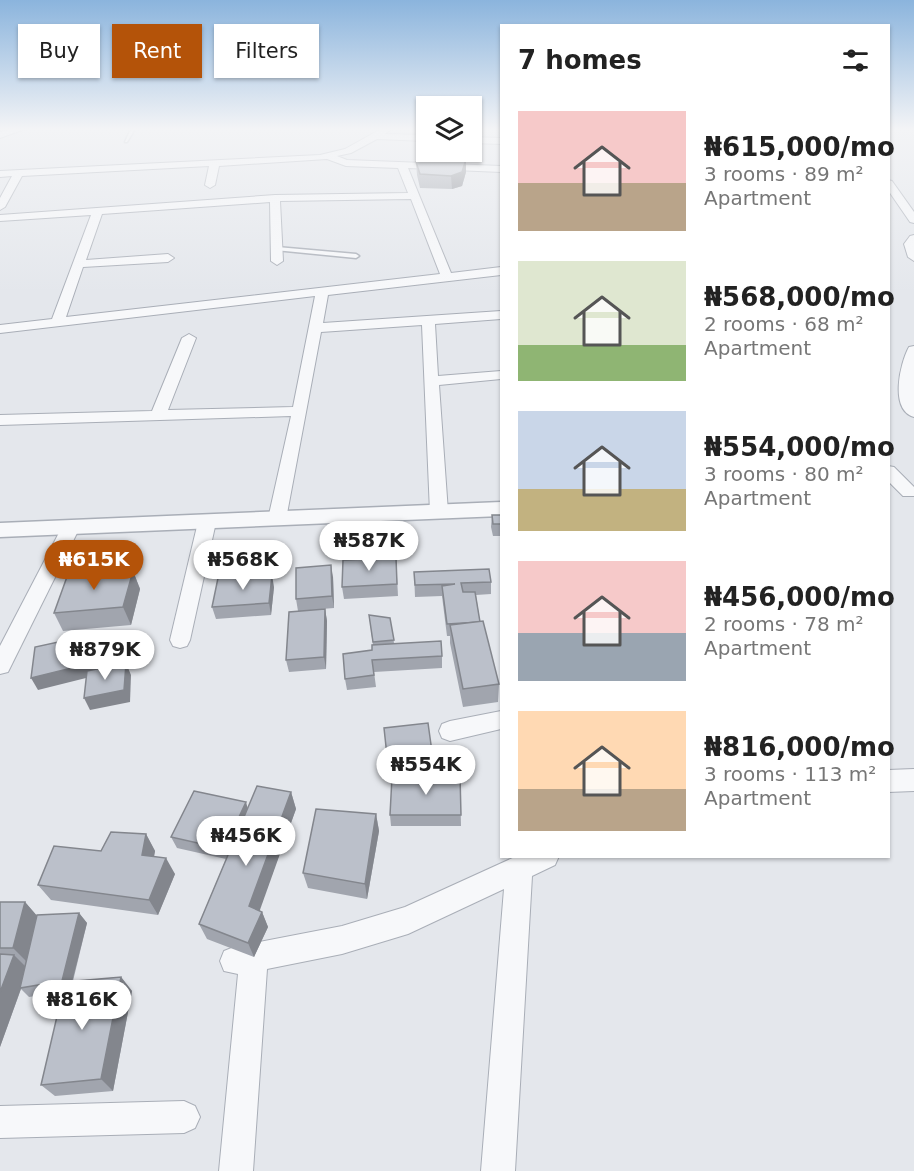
<!DOCTYPE html>
<meta charset="utf-8">
<style>
body{margin:0;font-family:"DejaVu Sans",sans-serif;background:#f2f2f2;color:#222;height:100vh;display:flex;flex-direction:column;font-size:22px;white-space:nowrap}
*{box-sizing:border-box;margin:0}
p{font-size:20px;color:#767676}
.icon{flex:none;width:33px;height:33px;fill:none;stroke:currentColor;stroke-width:2;stroke-linecap:round;stroke-linejoin:round}
.map{position:relative;flex:1;overflow:hidden}
.drawer{position:absolute;left:500px;top:24px;width:390px;height:834px;display:flex;flex-direction:column;background:#fff;border-radius:0px;box-shadow:0 2px 4px #0004}
.drawer>*{flex:none}
.banner{position:absolute;left:18px;top:24px;width:392px;height:54px;display:flex;gap:12px}
.controls{position:absolute;left:416px;top:96px;display:grid;gap:12px}
.controls a{display:grid;place-items:center;width:66px;height:66px;border-radius:0px;background:#fff;box-shadow:0 2px 4px #0004;font-size:30px}
.price{position:absolute;translate:-50% -51px;padding:0 14px;border-radius:21px;background:#fff;color:#222;font-size:20px;line-height:39px;filter:drop-shadow(0 2px 3px #0008)}
.price::after{content:'';position:absolute;left:50%;top:36px;width:18px;height:14px;margin-left:-9px;background:inherit;clip-path:polygon(0 0,100% 0,50% 100%)}
.price.on{background:#b45309;color:#fff}
ul{padding:0;list-style:none}
li{display:flex;align-items:center;gap:18px;height:150px;padding:0 18px}
li span{display:grid;place-items:center;flex:none;width:168px;height:120px;border-radius:0px;color:#555}
li>.icon{margin-inline-start:auto}
span .icon{width:72px;height:72px;fill:#fffc;stroke-width:1}
li b{font-size:26px}
h2{display:flex;justify-content:space-between;align-items:center;height:72px;padding:0 18px;font-size:26px}
.pill{padding:0 21px;border-radius:0px;background:#fff;box-shadow:0 2px 4px #0004;font-size:21px;line-height:54px}
.pill.on{background:#b45309;color:#fff}
.map>svg:first-child{display:block}
</style>
<div class="map">
<svg width="914" height="1171" viewBox="0 0 914 1171">
<rect width="100%" height="100%" fill="#e4e7ec"/>
<g fill="none" stroke-linecap="round" stroke-linejoin="round">
<defs>
<g id="service">
<path d="M131 129H135L127 142H125Z"/>
<path d="M277 247 356 254 359 256 356 258 275 250V248Z"/>
</g>
<g id="minor">
<path d="M12 129H25L0 138V132Z"/>
<path d="M381 129H391L385 134 426 135V141L377 139 351 153 337 156 347 160 501 166V172L408 168 451 273 501 267V275L328 295 323 323 501 311V319L435 324 438 376 501 371V379L439 385 448 512 445 516H433L430 512 422 325 321 332 286 519 283 523H271L268 519 291 416 0 425V415L152 411 182 338 189 334 196 338 168 410 293 407 315 296 0 333V325L52 319 91 215 0 221V215L275 195 408 193 398 168 346 166 327 159 219 166 215 185 210 188 205 185 209 166 22 176 5 207 0 210V198L12 176 0 177V171L320 155 345 149ZM411 199 440 274 66 317 83 267 168 262 174 258 168 254 86 260 102 214 270 202 271 261 277 265 283 261 280 201Z"/>
<path d="M471 137 501 138V144L471 143Z"/>
<path d="M888 180 892 181 914 212V223L910 222 888 190Z"/>
<path d="M914 235V261L908 257 904 244 910 236Z"/>
<path d="M914 346V417C889 410 900 363 909 347Z"/>
<path d="M888 466 894 467 914 487V496H903L888 481Z"/>
<path d="M207 516 213 518 216 522 190 640 187 646 180 648 173 646 170 640 198 522 201 518Z"/>
<path d="M71 521 77 523 80 527 8 672 0 674V646L62 527 65 523Z"/>
<path d="M501 711V729L450 741 442 738 439 731 442 724 450 721Z"/>
<path d="M914 769V791L888 792V770Z"/>
<path d="M517 856H559L555 865 532 876 515 1171H481L504 889 408 934 342 954 267 969 253 1171H219L238 974 224 971 220 961 224 951 234 947 342 926 405 907Z"/>
<path d="M184 1101 195 1106 200 1117 195 1128 184 1133 0 1138V1106Z"/>
</g>
<path id="tertiary" d="M501 502V516L0 537V523Z"/>
</defs>
<use href="#service" stroke="#a9aeb7" stroke-width="3"/>
<use href="#minor" stroke="#a9aeb7" stroke-width="2"/>
<use href="#tertiary" stroke="#a9aeb7" stroke-width="3"/>
<use href="#service" fill="#f7f8fa" fill-rule="evenodd"/>
<use href="#minor" fill="#f7f8fa" fill-rule="evenodd"/>
<use href="#tertiary" fill="#f7f8fa" fill-rule="evenodd"/>
</g>
<g fill="#a1a5ae">
<path d="M466 159V172L462 186 452 189 420 188 417 175 416 162Z"/>
<path d="M492 515H501V536H493L491 527Z"/>
<path d="M396 558 398 596 344 599 342 587Z"/>
<path d="M133 571 140 589 131 625 63 631 54 613Z"/>
<path d="M414 572 491 582V594L476 595 480 622 499 684 498 702 463 707 450 643V636H447L442 596 415 597Z"/>
<path d="M333 577 334 608 309 610 325 609 327 621 326 669 289 672 286 660 298 611 296 599Z"/>
<path d="M274 587 271 615 216 619 212 607Z"/>
<path d="M369 615 390 618 394 643 442 656V668L374 672 376 687 347 690 345 679 372 650 373 645Z"/>
<path d="M384 728 433 759 434 771 389 776Z"/>
<path d="M460 776 461 826H391L390 815Z"/>
<path d="M291 792 296 809 259 910 262 912 268 927 254 957 207 939 199 924 226 859 177 848 171 837Z"/>
<path d="M376 814 379 831 367 899 308 888 303 873Z"/>
<path d="M146 834 155 851 154 857 175 874 158 915 51 900 38 885 101 851Z"/>
<path d="M0 902H25L37 916 79 913 87 923 73 981 121 977 132 991 113 1091 55 1096 41 1085 63 992 29 997 21 989 0 1047Z"/>
</g>
<g fill="#83868d">
<path d="M466 159V172L462 186 452 189 451 176Z"/>
<path d="M331 565 333 577 334 608 332 596Z"/>
<path d="M133 571 140 589 131 625 123 607Z"/>
<path d="M272 575 274 587 271 615 269 603Z"/>
<path d="M325 609 327 621 326 669 324 657Z"/>
<path d="M100 633 105 645 102 674 38 690 31 678Z"/>
<path d="M126 663 131 675 130 702 90 710 84 698Z"/>
<path d="M291 792 296 809 256 921 249 906Z"/>
<path d="M246 802 249 813 229 860 224 849Z"/>
<path d="M376 814 379 831 367 899 365 884Z"/>
<path d="M146 834 155 851 151 871 142 855Z"/>
<path d="M166 858 175 874 158 915 149 900Z"/>
<path d="M25 902 38 917 27 962 13 948Z"/>
<path d="M262 912 268 927 254 957 248 943Z"/>
<path d="M79 913 87 923 70 990 62 981Z"/>
<path d="M14 955 28 969 0 1047V992Z"/>
<path d="M121 977 132 991 113 1091 101 1079Z"/>
</g>
<g fill="#bbc0ca" stroke="#83868d" stroke-width="1.5">
<path d="M426 157 466 159 462 172 451 176 420 174 416 162Z"/>
<path d="M492 515H501V524H493Z"/>
<path d="M396 558 397 584 342 587 343 560Z"/>
<path d="M331 565 332 596 296 599V568Z"/>
<path d="M489 569 491 582 461 583 463 592H475L480 622 447 624 442 586 455 584 415 585 414 572Z"/>
<path d="M133 571 123 607 54 613 68 574Z"/>
<path d="M272 575 269 603 212 607 218 578Z"/>
<path d="M325 609 324 657 286 660 289 612Z"/>
<path d="M369 615 390 618 394 640 373 642Z"/>
<path d="M483 621 499 684 463 689 450 625Z"/>
<path d="M100 633 96 662 31 678 35 647Z"/>
<path d="M441 641 442 656 372 660 374 675 345 679 343 654 372 650V645Z"/>
<path d="M126 663 124 690 84 698 87 671Z"/>
<path d="M428 723 433 759 388 765 384 728Z"/>
<path d="M460 776 461 815H390L392 777Z"/>
<path d="M257 786 291 792 249 906 262 912 248 943 199 924Z"/>
<path d="M194 791 246 802 224 849 171 837Z"/>
<path d="M316 809 376 814 365 884 303 873Z"/>
<path d="M111 832 146 834 142 855 166 858 149 900 38 885 54 846 101 851Z"/>
<path d="M0 902H25L13 948H0Z"/>
<path d="M79 913 62 981 20 988 37 915Z"/>
<path d="M0 954 14 955 0 992Z"/>
<path d="M121 977 101 1079 41 1085 65 982Z"/>
</g>
<linearGradient id="sky" x2="0" y2="1"><stop stop-color="#8bb4dd"/><stop offset="0.44" stop-color="#f3f4f6"/><stop offset="1" stop-color="#f3f4f6" stop-opacity="0"/></linearGradient>
<rect width="914" height="293" fill="url(#sky)"/>
</svg>
<div class="controls">
<a><svg class="icon" aria-label="layers" viewBox="0 0 24 24"><path d="M12 4l9 5-9 5-9-5zM3 14l9 5 9-5"/></svg></a>
</div>
<b class="price" style="left:369px;top:572px">₦587K</b>
<b class="price on" style="left:94px;top:591px">₦615K</b>
<b class="price" style="left:243px;top:591px">₦568K</b>
<b class="price" style="left:105px;top:681px">₦879K</b>
<b class="price" style="left:426px;top:796px">₦554K</b>
<b class="price" style="left:246px;top:867px">₦456K</b>
<b class="price" style="left:82px;top:1031px">₦816K</b>
<div class="banner">
<a class="pill">Buy</a>
<a class="pill on">Rent</a>
<a class="pill">Filters</a>
</div>
<section class="drawer">
<h2>7 homes<svg class="icon" aria-label="filters" viewBox="0 0 24 24"><path d="M4 7h16M4 17h16"/><circle cx="9" cy="7" r="2"/><circle cx="15" cy="17" r="2"/></svg></h2>
<ul>
<li><span style="background:linear-gradient(#f6c9c9 60%,#b9a48a 0)"><svg class="icon" aria-label="home" viewBox="0 0 24 24"><path d="M3 11l9-7 9 7M6 9v11h12V9"/></svg></span><div><b>₦615,000/mo</b><p>3 rooms · 89 m²</p><p>Apartment</p></div></li>
<li><span style="background:linear-gradient(#dfe7d0 70%,#8fb573 0)"><svg class="icon" aria-label="home" viewBox="0 0 24 24"><path d="M3 11l9-7 9 7M6 9v11h12V9"/></svg></span><div><b>₦568,000/mo</b><p>2 rooms · 68 m²</p><p>Apartment</p></div></li>
<li><span style="background:linear-gradient(#c9d6e8 65%,#c2b280 0)"><svg class="icon" aria-label="home" viewBox="0 0 24 24"><path d="M3 11l9-7 9 7M6 9v11h12V9"/></svg></span><div><b>₦554,000/mo</b><p>3 rooms · 80 m²</p><p>Apartment</p></div></li>
<li><span style="background:linear-gradient(#f6c9c9 60%,#9aa5b1 0)"><svg class="icon" aria-label="home" viewBox="0 0 24 24"><path d="M3 11l9-7 9 7M6 9v11h12V9"/></svg></span><div><b>₦456,000/mo</b><p>2 rooms · 78 m²</p><p>Apartment</p></div></li>
<li><span style="background:linear-gradient(#ffd9b3 65%,#b9a48a 0)"><svg class="icon" aria-label="home" viewBox="0 0 24 24"><path d="M3 11l9-7 9 7M6 9v11h12V9"/></svg></span><div><b>₦816,000/mo</b><p>3 rooms · 113 m²</p><p>Apartment</p></div></li>
</ul>
</section>
</div>
